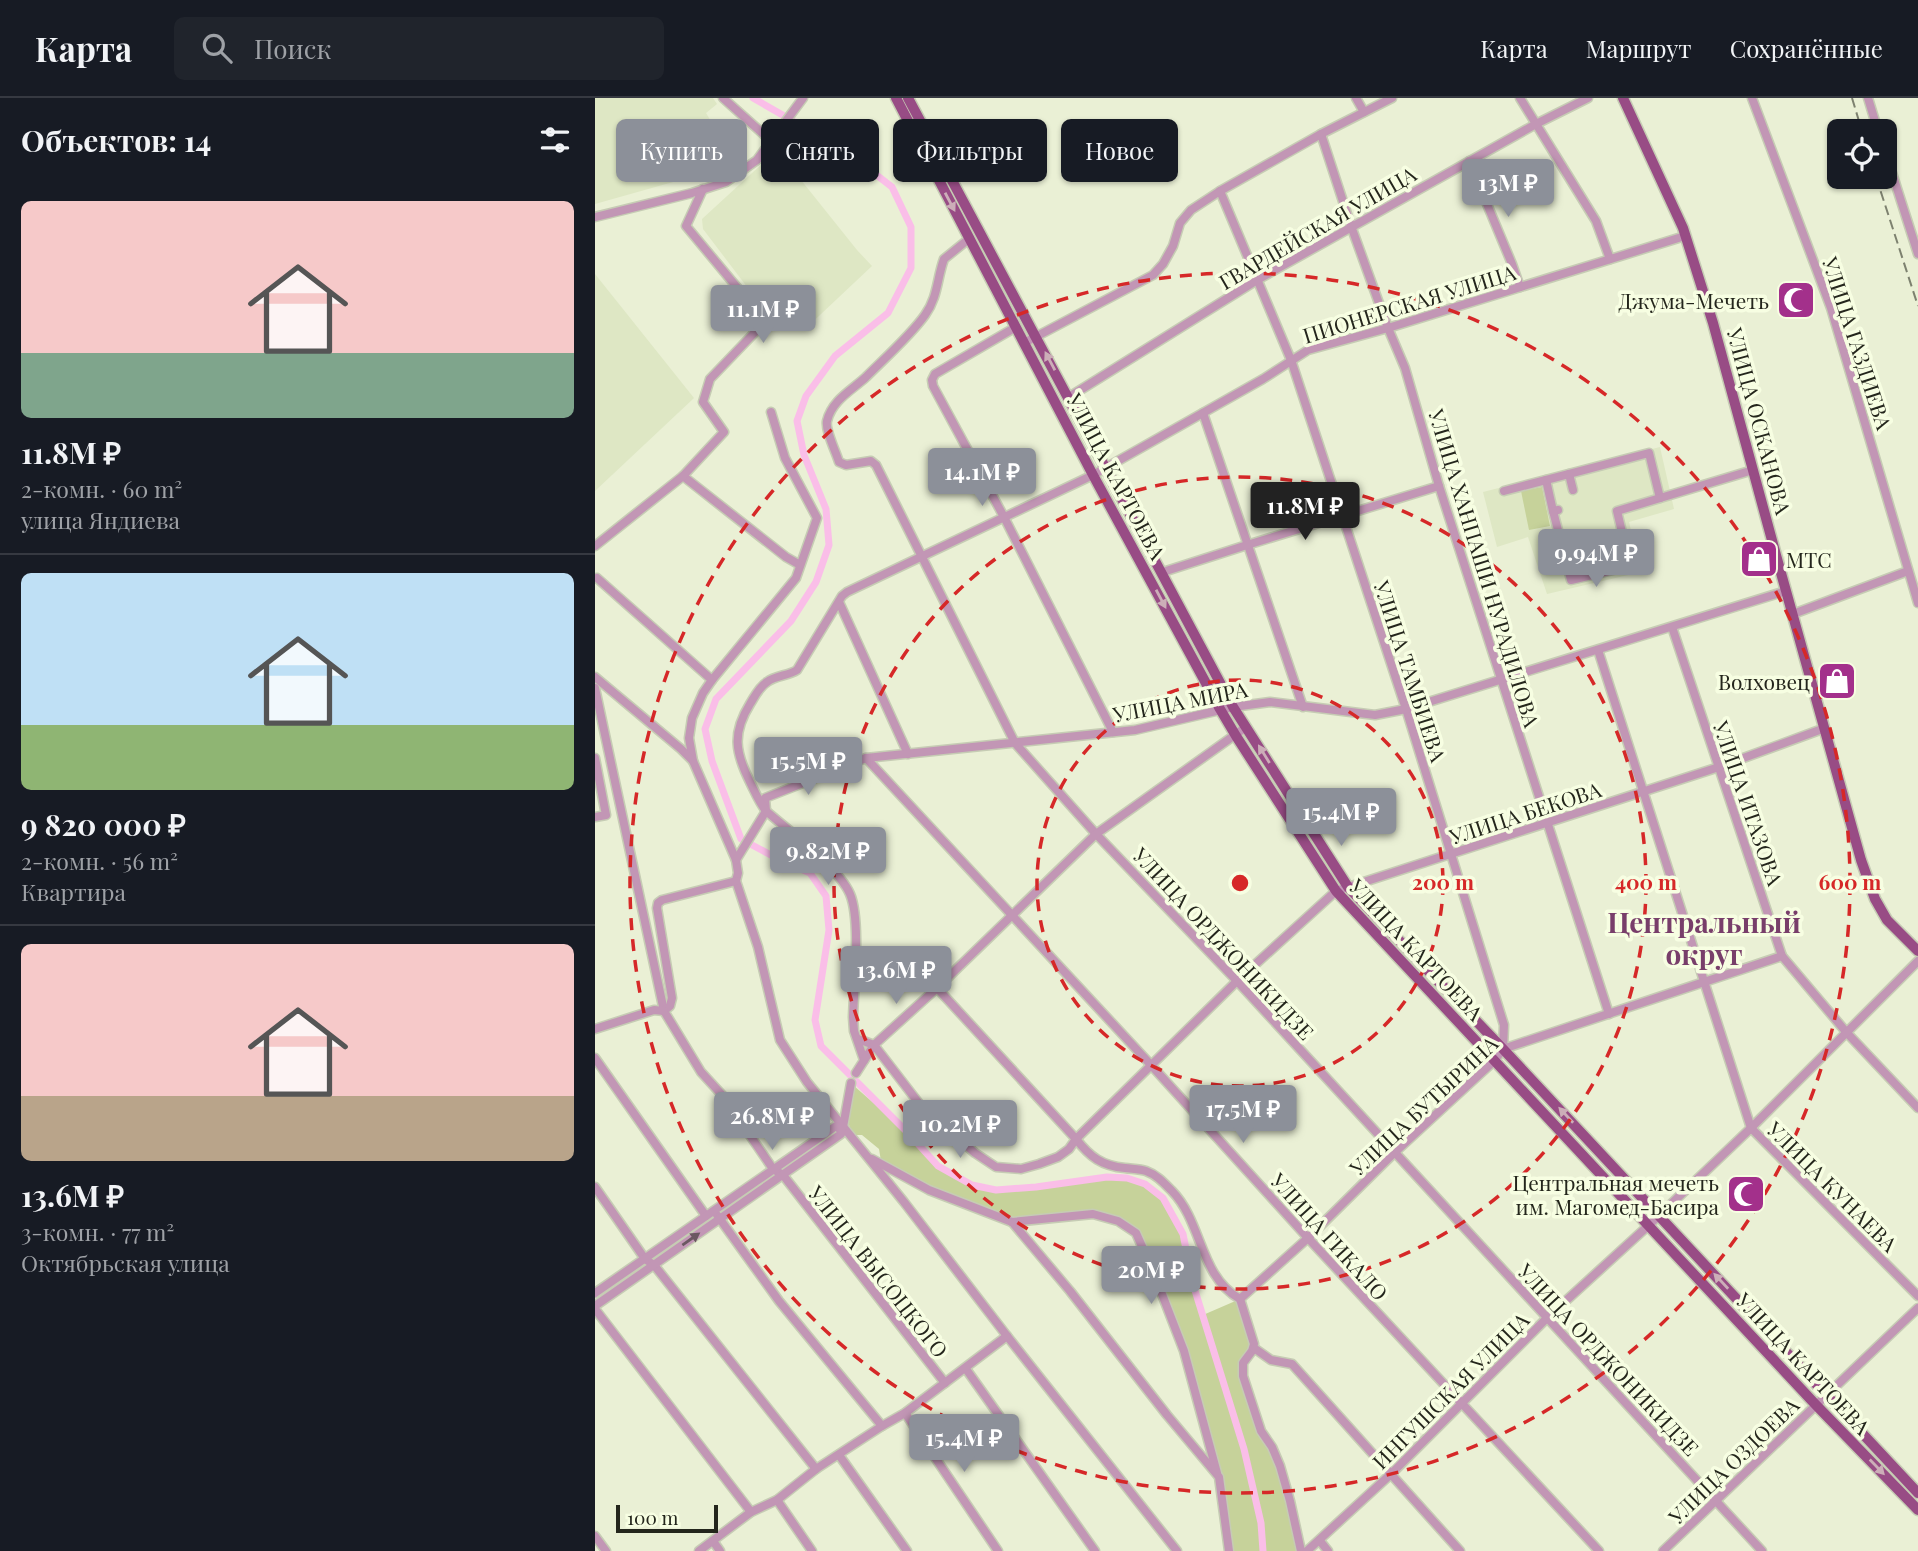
<!DOCTYPE html>
<html lang="ru">
<meta charset="utf-8">
<style>
body{margin:0;font-family:"Playfair Display",serif;background:#20242c;color:#f1f3f6;height:100vh;display:flex;flex-direction:column;font-size:26px;white-space:nowrap}
*{box-sizing:border-box;margin:0}
p{font-size:23px;color:#9ea1a6}
.icon{flex:none;width:38px;height:38px;fill:none;stroke:currentColor;stroke-width:2;stroke-linecap:round;stroke-linejoin:round}
.map{position:relative;flex:1;overflow:hidden}
.sheet{display:flex;flex-direction:column;background:#171b24;width:595px}
.sheet>*{flex:none}
.top-card{position:absolute;left:21px;top:21px;width:665px;height:63px;display:flex;gap:14px}
.fabs{position:absolute;left:1232px;top:21px;display:grid;gap:14px}
.fabs a{display:grid;place-items:center;width:70px;height:70px;border-radius:10px;background:#171b24;box-shadow:0 2px 5px #0004;font-size:35px}
.scale{position:absolute;left:21px;bottom:18px;width:102px;box-sizing:border-box;padding-left:7px;border:4px solid #24261c;border-top:0;font-size:19px;line-height:24px;white-space:nowrap;color:#24261c;-webkit-text-stroke:5px #f7fee2;paint-order:stroke}
.price{position:absolute;translate:-50% -60px;padding:0 16px;border-radius:7px;background:#8c9099;color:#fff;font-size:23px;line-height:46px;filter:drop-shadow(0 2px 4px #0008)}
.price::after{content:'';position:absolute;left:50%;top:42px;width:21px;height:16px;margin-left:-10px;background:inherit;clip-path:polygon(0 0,100% 0,50% 100%)}
.price.selected{background:#222;color:#fff}
ul{padding:0;list-style:none}
li{display:grid;align-content:center;gap:14px;height:371px;padding:0 21px}
li+li{border-top:2px solid #363941}
li span{display:grid;place-items:center;height:217px;border-radius:10px;color:#555}
li>.icon{margin-inline-start:auto}
span .icon{width:126px;height:126px;fill:#fffc;stroke-width:1}
li b{font-size:30px}
h2{display:flex;justify-content:space-between;align-items:center;height:84px;padding:0 21px;font-size:30px}
.chip{padding:0 24px;border-radius:10px;background:#171b24;box-shadow:0 2px 5px #0004;font-size:24px;line-height:63px}
.chip.selected{background:#8c9099;color:#fff}
header{display:flex;align-items:center;gap:42px;box-sizing:border-box;height:98px;padding:0 35px;background:#171b24;border-bottom:2px solid #363941}
header strong{font-size:33px}
nav{display:flex;gap:38px;margin-inline-start:auto;font-size:24px}
.search{width:490px;height:63px;background:#20242c;display:flex;align-items:center;gap:18px;box-sizing:border-box;padding:0 24px;border-radius:10px;color:#9ea1a6;font-size:26px}
main{display:flex;flex:1;min-height:0}
.map>svg:first-child{display:block}
</style>
<header>
<strong>Карта</strong>
<div class="search"><svg class="icon" aria-label="search" viewBox="0 0 24 24"><circle cx="10" cy="10" r="6"/><path d="M15 15l6 6"/></svg>Поиск</div>
<nav><a>Карта</a><a>Маршрут</a><a>Сохранённые</a></nav>
</header>
<main>
<section class="sheet">
<h2>Объектов: 14<svg class="icon" aria-label="filters" viewBox="0 0 24 24"><path d="M4 7h16M4 17h16"/><circle cx="9" cy="7" r="2"/><circle cx="15" cy="17" r="2"/></svg></h2>
<ul>
<li><span style="background:linear-gradient(#f6c9c9 70%,#7fa58c 0)"><svg class="icon" aria-label="home" viewBox="0 0 24 24"><path d="M3 11l9-7 9 7M6 9v11h12V9"/></svg></span><div><b>11.8M ₽</b><p>2-комн. · 60 m²</p><p>улица Яндиева</p></div></li>
<li><span style="background:linear-gradient(#bfe0f5 70%,#8fb573 0)"><svg class="icon" aria-label="home" viewBox="0 0 24 24"><path d="M3 11l9-7 9 7M6 9v11h12V9"/></svg></span><div><b>9 820 000 ₽</b><p>2-комн. · 56 m²</p><p>Квартира</p></div></li>
<li><span style="background:linear-gradient(#f6c9c9 70%,#b9a48a 0)"><svg class="icon" aria-label="home" viewBox="0 0 24 24"><path d="M3 11l9-7 9 7M6 9v11h12V9"/></svg></span><div><b>13.6M ₽</b><p>3-комн. · 77 m²</p><p>Октябрьская улица</p></div></li>
</ul>
</section>
<div class="map">
<svg width="1323" height="1453" viewBox="0 0 1323 1453">
<rect width="100%" height="100%" fill="#eaf0d5"/>
<g fill="#dee7c4">
<path d="M0 0H118L122 6 111 15 142 66 0 106Z"/>
<path d="M182 52 262 152 277 168 208 233 184 231 108 131 107 121Z"/>
<path d="M0 176 99 300 0 393Z"/>
<path d="M1065 349 1079 411 1034 424 1046 474 952 496 933 439 902 449 888 394Z"/>
</g>
<g fill="#c6d29a">
<path d="M947 389 955 428 934 432 926 393Z"/>
<path d="M258 987C276 1003 293 1017 311 1033 322 1043 331 1058 343 1068 352 1075 369 1085 380 1088 458 1108 545 1031 587 1135 591 1146 593 1159 595 1171 598 1187 603 1202 608 1217L645 1201 659 1246 650 1261 648 1278 677 1349 706 1453H634L624 1379 589 1253 541 1135 523 1123 498 1116 417 1124 334 1092 286 1063 284 1051 267 1037H259C248 1023 255 1004 258 987Z"/>
</g>
<g fill="none" stroke-linecap="round" stroke-linejoin="round">
<path stroke="#fabee8" stroke-width="7" d="M158 0 226 39 266 65 297 89 316 129V170L293 215 240 258 211 298 202 323 209 357 231 411 234 447 221 484 196 523 121 601 110 631 117 663 146 741 185 762 215 775 231 798 234 832 220 922 226 948 313 1035 343 1068 377 1087 401 1092 441 1089 512 1079 532 1080 550 1086 568 1100 588 1136 598 1186 649 1351 666 1425 668 1453"/>
<defs>
<g id="minor">
<path d="M128 0 175 42"/>
<path d="M761 0 769 14"/>
<path d="M925 0 1001 123 1015 161"/>
<path d="M1157 0 1236 210 1323 505"/>
<path d="M1273 0 1283 33"/>
<path d="M726 36 756 128 793 230 810 270 844 388 1014 916"/>
<path d="M1290 53 1323 156"/>
<path d="M874 63 917 166 925 189"/>
<path d="M625 93 696 262 811 611 909 927 908 951"/>
<path d="M0 119 97 95 131 84 162 62 208 0"/>
<path d="M375 140 349 161C342 180 343 199 330 217 316 237 289 261 271 279 257 292 237 302 232 323 230 332 241 354 244 364L251 367 276 363 281 367 420 645 501 736 642 883 1167 1453"/>
<path d="M421 229 340 276 337 282 338 288 409 419 518 634"/>
<path d="M429 245 558 177 568 166 578 148 585 125 596 112 625 93 726 36 797 0"/>
<path d="M474 299 662 182 941 26 993 0"/>
<path d="M176 314 190 360 222 420 201 480 117 582 108 595 97 620 94 640 98 663 141 762 143 775 141 783 163 849 185 942 212 984 309 1104 412 1238 582 1453"/>
<path d="M608 315 708 609"/>
<path d="M974 376 978 392"/>
<path d="M88 378 191 459 205 467"/>
<path d="M951 382 958 413 963 412"/>
<path d="M909 393 1054 355 1065 400"/>
<path d="M958 413 976 482 1035 468 1022 413 1158 372"/>
<path d="M0 448 88 378 129 334 108 304 115 281 164 230 160 211 91 128 108 91"/>
<path d="M568 474 652 447 844 388"/>
<path d="M2 480 117 582"/>
<path d="M244 504 313 656"/>
<path d="M1198 516 1313 473"/>
<path d="M1077 529 1187 858 1252 935 1323 1010"/>
<path d="M1003 552 1156 1030 1323 1198"/>
<path d="M0 579 86 651 98 663"/>
<path d="M0 590 69 913 106 974 128 998 178 1071 188 1077 350 1285"/>
<path d="M0 660 11 717 0 719"/>
<path d="M271 660 556 967 713 1140 1004 1453"/>
<path d="M141 762 171 713 170 700 271 660 540 632 638 609 675 604 780 617 811 611 1191 493"/>
<path d="M342 890 481 1041C495 1059 507 1068 530 1070 537 1071 545 1071 551 1073 562 1077 569 1085 577 1093 608 1125 604 1178 645 1201L659 1246 657 1253 648 1265V1278L666 1333 677 1349 685 1368 695 1403 706 1453"/>
<path d="M69 913 75 908 77 900 62 810 63 805 67 802 141 783"/>
<path d="M0 931 59 912 69 913"/>
<path d="M263 941 279 947 326 1008 380 1055 401 1069 426 1071 444 1066 463 1059 474 1051 481 1041 642 883 741 793 1124 669 1230 630"/>
<path d="M0 960 111 1118"/>
<path d="M269 962 259 933 258 919C259 888 266 822 255 796 244 770 193 732 171 713 164 704 160 694 155 684 140 654 137 635 155 606 160 598 164 589 172 584 181 577 193 578 202 572L247 498 252 494 498 377 668 281 713 252 793 230 1090 138"/>
<path d="M261 975 279 947 342 890 501 736 651 629"/>
<path d="M277 1061 334 1092 417 1124 475 1193 572 1317 624 1379 634 1453"/>
<path d="M0 1089 50 1161 59 1167 221 1371"/>
<path d="M122 1117 184 1203 287 1328"/>
<path d="M417 1124 498 1116 523 1123 541 1135 558 1173 589 1253 622 1375"/>
<path d="M0 1195 241 1028 245 1031"/>
<path d="M645 1201 713 1140 799 1055 899 963 908 951 1187 858"/>
<path d="M0 1208 246 1036 245 1031 248 1029 256 985"/>
<path d="M0 1211 156 1414"/>
<path d="M659 1250 676 1262 697 1266 865 1453"/>
<path d="M371 1271 500 1453"/>
<path d="M310 1315 403 1453"/>
<path d="M244 1357 312 1453"/>
<path d="M182 1402 217 1453"/>
<path d="M0 1438 11 1453"/>
<path d="M118 1443 125 1453"/>
<path d="M725 1443 733 1453"/>
<path d="M104 1453 156 1414 182 1402 221 1371 287 1328 310 1315 412 1238"/>
<path d="M712 1453 796 1376 952 1220 1054 1127 1156 1030 1323 863"/>
<path d="M1068 1453 1323 1210"/>
</g>
<g id="major">
<path d="M301 0 498 377 625 611 641 638 741 793 1221 1307 1323 1412"/>
<path d="M313 0 638 609 753 789 908 951 1323 1395"/>
<path d="M1028 0 1088 130 1118 225 1181 457 1266 762 1280 801 1292 822 1323 853"/>
</g>
</defs>
<use href="#minor" stroke="#c6ccb4" stroke-width="11"/>
<use href="#major" stroke="#c6ccb4" stroke-width="13"/>
<use href="#minor" stroke="#c296b5" stroke-width="8"/>
<use href="#major" stroke="#984c85" stroke-width="10"/>
<g stroke="#7d816f" stroke-width="2" stroke-dasharray="10 5" stroke-linecap="butt">
<path d="M1257 0 1267 33"/>
<path d="M1281 79 1323 208"/>
</g>
</g>
<defs><path id="oneway-solid" d="M-6-.8H1V-3.2L6.5 0L1 3.2V.8H-6Z" transform="scale(1.75)"/></defs>
<g fill="#ccaeb8">
<use href="#oneway-solid" transform="translate(355 104) rotate(62)"/>
<use href="#oneway-solid" transform="translate(455 263) rotate(-118)"/>
<use href="#oneway-solid" transform="translate(566 501) rotate(62)"/>
<use href="#oneway-solid" transform="translate(669 656) rotate(-122)"/>
<use href="#oneway-solid" transform="translate(971 1017) rotate(-133)"/>
<use href="#oneway-solid" transform="translate(1126 1183) rotate(-133)"/>
<use href="#oneway-solid" transform="translate(1282 1369) rotate(46)"/>
</g>
<use fill="#6b5861" href="#oneway-solid" transform="translate(96 1141) rotate(-35)"/>
<g fill="none" stroke="#d62828" stroke-width="3.5" stroke-dasharray="12 9">
<circle cx="645" cy="785" r="203"/>
<circle cx="645" cy="785" r="406"/>
<circle cx="645" cy="785" r="610"/>
</g>
<defs>
<symbol id="mosque-square" viewBox="-11 -11 22 22"><rect x="-9" y="-9" width="18" height="18" rx="4" fill="#a3308b" stroke="#f7fee2"/><path d="M3.5-4.9A6 6 0 1 0 3.5 4.9A5 5 0 1 1 3.5-4.9Z" fill="#fff"/></symbol>
<symbol id="shop-square" viewBox="-11 -11 22 22"><rect x="-9" y="-9" width="18" height="18" rx="4" fill="#a3308b" stroke="#f7fee2"/><path d="M-5-2.5h2.3a2.7 3.5 0 0 1 5.4 0H5L5.5 6h-11ZM-1.5-2.5h3a1.5 2.3 0 0 0-3 0Z" fill="#fff"/></symbol>
</defs>
<g fill-rule="evenodd">
<use href="#mosque-square" x="1179" y="180" width="44" height="44"/>
<use href="#shop-square" x="1142" y="439" width="44" height="44"/>
<use href="#shop-square" x="1220" y="561" width="44" height="44"/>
<use href="#mosque-square" x="1129" y="1074" width="44" height="44"/>
</g>
<g text-anchor="middle" dominant-baseline="central" stroke-width="7" stroke-linejoin="round" paint-order="stroke">
<g font-size="21" fill="#24261c" stroke="#f7fee2">
<text transform="translate(722 129) rotate(-30)">ГВАРДЕЙСКАЯ УЛИЦА</text>
<text transform="translate(814 205) rotate(-17)">ПИОНЕРСКАЯ УЛИЦА</text>
<text transform="translate(1263 245) rotate(72)">УЛИЦА ГАЗДИЕВА</text>
<text transform="translate(1165 323) rotate(75)">УЛИЦА ОСКАНОВА</text>
<text transform="translate(522 378) rotate(62)">УЛИЦА КАРТОЕВА</text>
<text transform="translate(890 470) rotate(73)">УЛИЦА ХАНПАШИ НУРАДИЛОВА</text>
<text transform="translate(816 573) rotate(72)">УЛИЦА ТАМБИЕВА</text>
<text transform="translate(585 603) rotate(-11)">УЛИЦА МИРА</text>
<text transform="translate(1154 705) rotate(71)">УЛИЦА ИТАЗОВА</text>
<text transform="translate(930 714) rotate(-18)">УЛИЦА БЕКОВА</text>
<text transform="translate(629 845) rotate(47)">УЛИЦА ОРДЖОНИКИДЗЕ</text>
<text transform="translate(822 851) rotate(47)">УЛИЦА КАРТОЕВА</text>
<text transform="translate(828 1007) rotate(-43)">УЛИЦА БУТЫРИНА</text>
<text transform="translate(1238 1088) rotate(45)">УЛИЦА КУНАЕВА</text>
<text transform="translate(735 1138) rotate(48)">УЛИЦА ГИКАЛО</text>
<text transform="translate(284 1173) rotate(52)">УЛИЦА ВЫСОЦКОГО</text>
<text transform="translate(1014 1261) rotate(47)">УЛИЦА ОРДЖОНИКИДЗЕ</text>
<text transform="translate(1209 1265) rotate(47)">УЛИЦА КАРТОЕВА</text>
<text transform="translate(855 1292) rotate(-45)">ИНГУШСКАЯ УЛИЦА</text>
<text transform="translate(1138 1362) rotate(-44)">УЛИЦА ОЗДОЕВА</text>
</g>
<g font-size="21" fill="#24261c" stroke="#f7fee2" text-anchor="end">
<text x="1174" y="202">Джума-Мечеть</text>
<text x="1191" y="461" text-anchor="start">МТС</text>
<text x="1215" y="583">Волховец</text>
<text x="1124" y="1084">Центральная мечеть<tspan x="1124" dy="24">им. Магомед-Басира</tspan></text>
</g>
<g font-size="28" font-weight="bold" fill="#783e6a" stroke="#f7fee2">
<text x="1109" y="823">Центральный<tspan x="1109" dy="32">округ</tspan></text>
</g>
</g>
<circle cx="645" cy="785" r="10" fill="#d62828" stroke="#f7fee2" stroke-width="3.5"/>
<g font-size="21" text-anchor="middle" font-weight="bold" fill="#d62828" stroke="#f7fee2" stroke-width="7" stroke-linejoin="round" paint-order="stroke">
<text x="848" y="792">200 m</text>
<text x="1051" y="792">400 m</text>
<text x="1255" y="792">600 m</text>
</g>
</svg>
<div class="fabs">
<a><svg class="icon" aria-label="locate" viewBox="0 0 24 24"><circle cx="12" cy="12" r="6"/><path d="M12 2v4M12 18v4M2 12h4M18 12h4"/></svg></a>
</div>
<div class="scale">100 m</div>
<b class="price" style="left:913px;top:121px">13M ₽</b>
<b class="price" style="left:168px;top:247px">11.1M ₽</b>
<b class="price" style="left:387px;top:410px">14.1M ₽</b>
<b class="price selected" style="left:710px;top:444px">11.8M ₽</b>
<b class="price" style="left:1001px;top:491px">9.94M ₽</b>
<b class="price" style="left:213px;top:699px">15.5M ₽</b>
<b class="price" style="left:746px;top:750px">15.4M ₽</b>
<b class="price" style="left:233px;top:789px">9.82M ₽</b>
<b class="price" style="left:301px;top:908px">13.6M ₽</b>
<b class="price" style="left:648px;top:1047px">17.5M ₽</b>
<b class="price" style="left:177px;top:1054px">26.8M ₽</b>
<b class="price" style="left:365px;top:1062px">10.2M ₽</b>
<b class="price" style="left:556px;top:1208px">20M ₽</b>
<b class="price" style="left:369px;top:1376px">15.4M ₽</b>
<div class="top-card">
<a class="chip selected">Купить</a>
<a class="chip">Снять</a>
<a class="chip">Фильтры</a>
<a class="chip">Новое</a>
</div>
</div>
</main>
